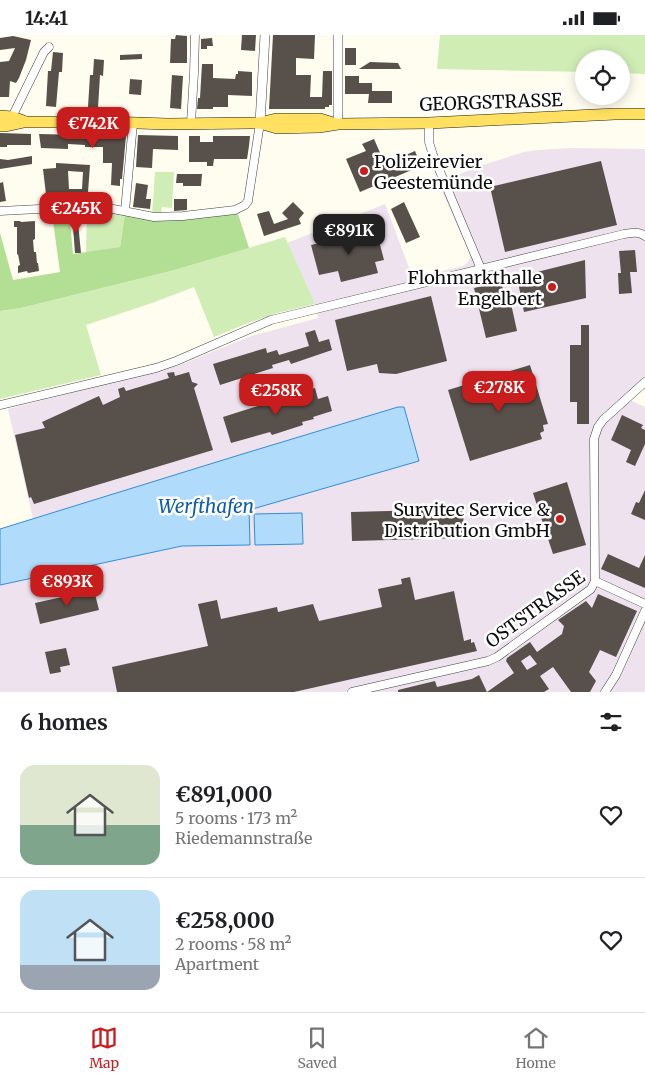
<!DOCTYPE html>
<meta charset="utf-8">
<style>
body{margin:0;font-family:Merriweather,serif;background:#f2f2f2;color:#202124;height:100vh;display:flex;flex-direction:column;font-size:19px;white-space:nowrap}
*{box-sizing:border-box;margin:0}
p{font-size:16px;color:#757577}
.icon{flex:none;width:28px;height:28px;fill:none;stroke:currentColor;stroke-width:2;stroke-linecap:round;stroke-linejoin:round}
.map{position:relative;height:657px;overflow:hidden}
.sheet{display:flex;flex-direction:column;background:#fff;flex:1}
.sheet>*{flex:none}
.buttons{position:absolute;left:575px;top:15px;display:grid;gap:10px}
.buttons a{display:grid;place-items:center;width:55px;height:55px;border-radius:50%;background:#fff;box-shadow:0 2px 12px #0003;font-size:25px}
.price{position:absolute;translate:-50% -42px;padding:0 11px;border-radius:10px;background:#c91c1c;color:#fff;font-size:16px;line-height:32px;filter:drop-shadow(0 1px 2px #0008)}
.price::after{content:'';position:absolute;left:50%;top:30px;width:15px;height:11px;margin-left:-8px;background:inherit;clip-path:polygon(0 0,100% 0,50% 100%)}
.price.active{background:#222;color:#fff}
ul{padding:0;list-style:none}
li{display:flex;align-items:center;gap:15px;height:125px;padding:0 20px}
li+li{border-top:1px solid #e0e0e0}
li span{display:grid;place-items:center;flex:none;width:140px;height:100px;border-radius:15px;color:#555}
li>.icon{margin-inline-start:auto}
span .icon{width:60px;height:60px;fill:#fffc;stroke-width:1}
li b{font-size:21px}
h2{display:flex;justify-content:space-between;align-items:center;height:60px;padding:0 20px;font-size:21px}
.status{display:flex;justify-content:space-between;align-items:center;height:35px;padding:0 25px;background:#fff;direction:ltr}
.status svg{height:14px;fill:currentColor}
.tab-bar{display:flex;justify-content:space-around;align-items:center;height:70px;border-top:1px solid #e0e0e0;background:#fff;font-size:14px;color:#757577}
.tab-bar a{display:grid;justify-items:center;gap:2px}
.tab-bar .active{color:#c91c1c}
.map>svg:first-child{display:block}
</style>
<div class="status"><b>14:41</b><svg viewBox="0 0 49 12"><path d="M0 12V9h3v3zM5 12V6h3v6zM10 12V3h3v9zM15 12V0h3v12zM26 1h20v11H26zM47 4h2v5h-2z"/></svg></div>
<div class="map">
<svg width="645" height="657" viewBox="0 0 645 657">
<rect width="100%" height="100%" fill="#fffdf0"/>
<path fill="#ede2ee" d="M572 113 645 114V342L625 360 632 366 645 372V657H0V550L182 511 249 510V475L419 426 398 372 33 484 8 374 180 330 251 301 318 283 315 269 287 208 385 169 413 243 463 231 467 228 469 226 470 221 469 217 438 147 486 129 524 117 538 115Z"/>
<g fill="#d0edb6">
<path d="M440 0H645V39L621 38V24H584V37L437 34Z"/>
<path d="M155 137H174L172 173 162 172 161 179H152Z"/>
<path d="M87 175 99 176 125 179 120 212 86 218Z"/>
<path d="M285 202 315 269 277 278 248 288 214 302 194 252 152 268 86 290 101 340 0 364V276L21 273 171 236Z"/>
</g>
<path fill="#b2df94" d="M69 177 73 219 120 212 125 179 182 183 238 179 249 213 171 236 21 273 0 276V198L13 245 60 237 52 179Z"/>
<g fill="#b0dbfa" stroke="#328dd7">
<path d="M398 372H404L419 426 249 475 250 510 182 511 0 550V494L236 421Z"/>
<path d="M302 478 303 509 255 510 254 479Z"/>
</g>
<g fill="#58504a" fill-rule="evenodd">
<path d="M176 0 187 1V28H170L171 4H175Z"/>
<path d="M242 0H256L255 16 241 15Z"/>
<path d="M273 0H315L314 24 296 23V40H311L310 62H322L323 36H332V70H329V72H325V74H269Z"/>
<path d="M13 1 31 5 26 25 19 43 16 48 10 46 9 62H0V27L9 26 15 13 0 15V3Z"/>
<path d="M212 3 213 11H207V14H201V4Z"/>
<rect x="345" y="13" width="11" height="17"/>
<path d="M53 17 63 18 62 37H59L56 72 46 71 48 36H51Z"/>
<path d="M142 19V24L120 25V20Z"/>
<path d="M94 24 104 25 103 41 100 40 98 73 88 72 90 40H93Z"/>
<path d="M370 27 398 28 401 34H359Z"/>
<path d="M202 29H213V43L235 44 236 39H238V36L252 37V61L228 60V72H213V74H197L198 63H200Z"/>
<path d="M172 40 183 41 181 74 170 73Z"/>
<path d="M345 41H359V48H372V56H392V68H368L369 59H345Z"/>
<path d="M130 44 142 45 141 60 129 59Z"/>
<path d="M0 98 31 99V110H7V112H0Z"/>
<path d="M39 99 126 101 122 144H120V151L111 150 112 128H103V112H85V110L68 109V114L41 113Z"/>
<path d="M138 100 178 101V115L153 114 152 133 136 132Z"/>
<path d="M189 101H200V107H213V101H250L249 111 247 124H214L213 131H207V127H189Z"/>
<path d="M374 104 385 129 415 116 421 131 360 157 346 124 366 116 362 109Z"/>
<path d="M32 121V129L0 134V124L8 125Z"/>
<path d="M601 126 617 190 505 217 490 152Z"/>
<path d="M56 128 90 130 88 157 101 158 100 165 87 163V165H76L75 167 47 168 43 134 56 133ZM68 136 83 137 82 154H69Z"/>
<path d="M177 139H202L201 151H183V148H176Z"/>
<path d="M3 147 6 166 0 167V148Z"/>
<path d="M136 148 148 150 146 164H151L150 174 133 172Z"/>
<path d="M174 164H187V175L174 176Z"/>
<path d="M293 167 304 178 299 184 301 189 264 201 257 179 269 176 274 189 288 184 282 178Z"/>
<path d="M404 167 420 202 406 208 391 174Z"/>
<path d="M72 178H77L81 218H75Z"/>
<path d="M14 186H20L21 187 35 186V204L33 205 34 217H36L37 228H38L39 236 28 238 27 236 18 238V231L20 230 18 219 17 220V192H14Z"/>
<path d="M376 194 384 225 375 227 378 238 341 247 338 236 319 240 311 210Z"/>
<path d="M635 215 637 237H630L632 258 619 259 618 238H621L619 216Z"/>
<path d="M585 225 586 263 524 277 517 242Z"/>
<path d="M501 247 506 265 510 264 517 296 486 303 474 253Z"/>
<path d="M431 261 447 326 396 339 379 338 377 329 347 336 335 285Z"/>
<path d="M581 290H589V389H577V367H570V310H581Z"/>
<path d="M315 295 319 307 329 304 332 315 291 329 289 325 272 330 273 333 220 350 213 329 266 313 267 318 277 315 279 320 309 311 305 298Z"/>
<path d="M530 330 548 389 543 390 544 396 540 398 542 404 470 426 448 355Z"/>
<path d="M174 337 175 341 189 337 192 347 198 349 194 353 213 415 34 469 31 462 29 463 15 400 45 393 42 387 99 361 103 370 120 362 118 354 124 352 126 356 169 343 167 338Z"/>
<path d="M315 353 318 364 328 361 332 376 313 382 314 384 302 387 303 390 272 400 270 397 231 408 223 382Z"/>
<path d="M622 380 643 390 641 393 645 395V409L635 431 626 427 631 415 611 405Z"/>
<path d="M567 447 586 510 553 519 533 458Z"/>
<path d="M645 455V485L631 479 636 467 639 468Z"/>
<path d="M463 474 464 503 352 506 351 477Z"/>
<path d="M608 519 639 533 645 520V553L601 534Z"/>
<path d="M410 542 415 565 454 556 464 606 471 604V608L474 607 477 616 294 657H117L112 632 208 611 198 569 217 565 221 584 277 572 278 577 313 569 319 586 382 572 378 554 402 549 401 544Z"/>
<path d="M94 555 99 575 40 589 35 568Z"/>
<path d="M598 559 637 576 616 622 600 615 589 637 596 646 590 657H571L553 632 540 641 549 654 544 657H398V655L435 646 437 652 472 644 479 640 487 657 514 638 506 626 507 623 530 607 537 617 562 599 564 591 558 585 586 566 592 573ZM530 620 537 629 527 635 521 626Z"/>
<path d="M66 613 70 630 60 632 61 637 50 639 45 617Z"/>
</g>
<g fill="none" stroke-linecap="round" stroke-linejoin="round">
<defs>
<g id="minor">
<path d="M12 82 44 17 49 12"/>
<path d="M191 88 194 38 195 0"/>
<path d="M429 88V107L433 120 481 234"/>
<path d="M338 89V0"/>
<path d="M0 176 98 171 154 182 183 181 235 175 245 170 248 166 260 88"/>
<path d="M125 176 133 88"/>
<path d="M0 370 156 333 176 326 271 285 624 199C632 198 638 196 645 201"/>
<path d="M595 546 645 569"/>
<path d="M352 657 488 626 497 622 591 554 595 546 594 404 598 392 603 385 645 347"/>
<path d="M605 657 616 640 645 576"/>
</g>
<path id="tertiary" d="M260 88 265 0"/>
<g id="primary">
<path d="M0 81 12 82 23 86"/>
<path d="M260 88 276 84H320L333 88"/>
<path d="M0 91H6L24 87H107L168 89 252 88H260L277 93 319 92 338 89 429 88 615 79H645"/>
</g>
</defs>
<use href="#minor" stroke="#414141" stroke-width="9"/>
<use href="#tertiary" stroke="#414141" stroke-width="10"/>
<use href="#primary" stroke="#1f1f1f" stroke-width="12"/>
<use href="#minor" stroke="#fff" stroke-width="8"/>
<use href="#tertiary" stroke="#fff" stroke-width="9"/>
<use href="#primary" stroke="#ffe060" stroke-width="11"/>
</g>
<g fill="#c91c1c" stroke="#fff" stroke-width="2">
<circle cx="364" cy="136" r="5"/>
<circle cx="552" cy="252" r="5"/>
<circle cx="560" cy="484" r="5"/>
</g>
<g text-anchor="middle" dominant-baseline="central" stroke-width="5" stroke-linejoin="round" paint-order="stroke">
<g font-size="18" fill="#0e0e0e" stroke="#fff">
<text transform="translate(491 67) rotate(-2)">GEORGSTRASSE</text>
<text transform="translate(535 574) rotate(-36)">OSTSTRASSE</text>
</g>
<g font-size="18" fill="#0e0e0e" stroke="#fff" text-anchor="end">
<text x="374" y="126" text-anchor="start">Polizeirevier<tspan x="374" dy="21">Geestemünde</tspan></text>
<text x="542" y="242">Flohmarkthalle<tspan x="542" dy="21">Engelbert</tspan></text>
<text x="550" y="474">Survitec Service &amp;<tspan x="550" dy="21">Distribution GmbH</tspan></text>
</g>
<g font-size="19" font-style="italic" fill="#0e5eaa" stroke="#fff">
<text x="206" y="471">Werfthafen</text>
</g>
</g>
</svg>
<div class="buttons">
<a><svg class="icon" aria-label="locate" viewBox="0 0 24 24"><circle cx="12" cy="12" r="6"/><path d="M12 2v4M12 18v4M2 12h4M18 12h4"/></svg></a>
</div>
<b class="price" style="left:93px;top:114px">€742K</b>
<b class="price" style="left:76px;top:199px">€245K</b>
<b class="price active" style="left:349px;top:221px">€891K</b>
<b class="price" style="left:499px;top:378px">€278K</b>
<b class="price" style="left:276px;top:381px">€258K</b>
<b class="price" style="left:67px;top:572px">€893K</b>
</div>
<section class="sheet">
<h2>6 homes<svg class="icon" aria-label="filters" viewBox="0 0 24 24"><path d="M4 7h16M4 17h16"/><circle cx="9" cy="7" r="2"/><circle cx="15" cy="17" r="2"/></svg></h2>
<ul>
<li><span style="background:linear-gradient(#dfe7d0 60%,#7fa58c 0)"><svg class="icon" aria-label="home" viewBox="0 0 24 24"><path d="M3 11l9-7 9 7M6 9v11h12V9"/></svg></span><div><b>€891,000</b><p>5 rooms · 173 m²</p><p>Riedemannstraße</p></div><svg class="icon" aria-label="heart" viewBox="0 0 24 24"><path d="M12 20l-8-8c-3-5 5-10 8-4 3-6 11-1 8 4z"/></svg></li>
<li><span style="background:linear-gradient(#bfe0f5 75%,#9aa5b1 0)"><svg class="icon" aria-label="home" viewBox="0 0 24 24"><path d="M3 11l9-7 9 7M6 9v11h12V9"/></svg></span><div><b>€258,000</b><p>2 rooms · 58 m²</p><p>Apartment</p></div><svg class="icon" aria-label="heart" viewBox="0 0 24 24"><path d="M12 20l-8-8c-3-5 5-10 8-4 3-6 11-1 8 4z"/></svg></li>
</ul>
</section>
<nav class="tab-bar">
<a class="active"><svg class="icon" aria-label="map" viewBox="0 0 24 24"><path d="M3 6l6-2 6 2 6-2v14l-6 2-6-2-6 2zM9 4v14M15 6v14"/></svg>Map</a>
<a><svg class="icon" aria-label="saved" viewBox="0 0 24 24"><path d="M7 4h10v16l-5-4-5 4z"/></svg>Saved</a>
<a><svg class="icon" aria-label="home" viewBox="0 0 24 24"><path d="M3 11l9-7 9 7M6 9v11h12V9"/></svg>Home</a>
</nav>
